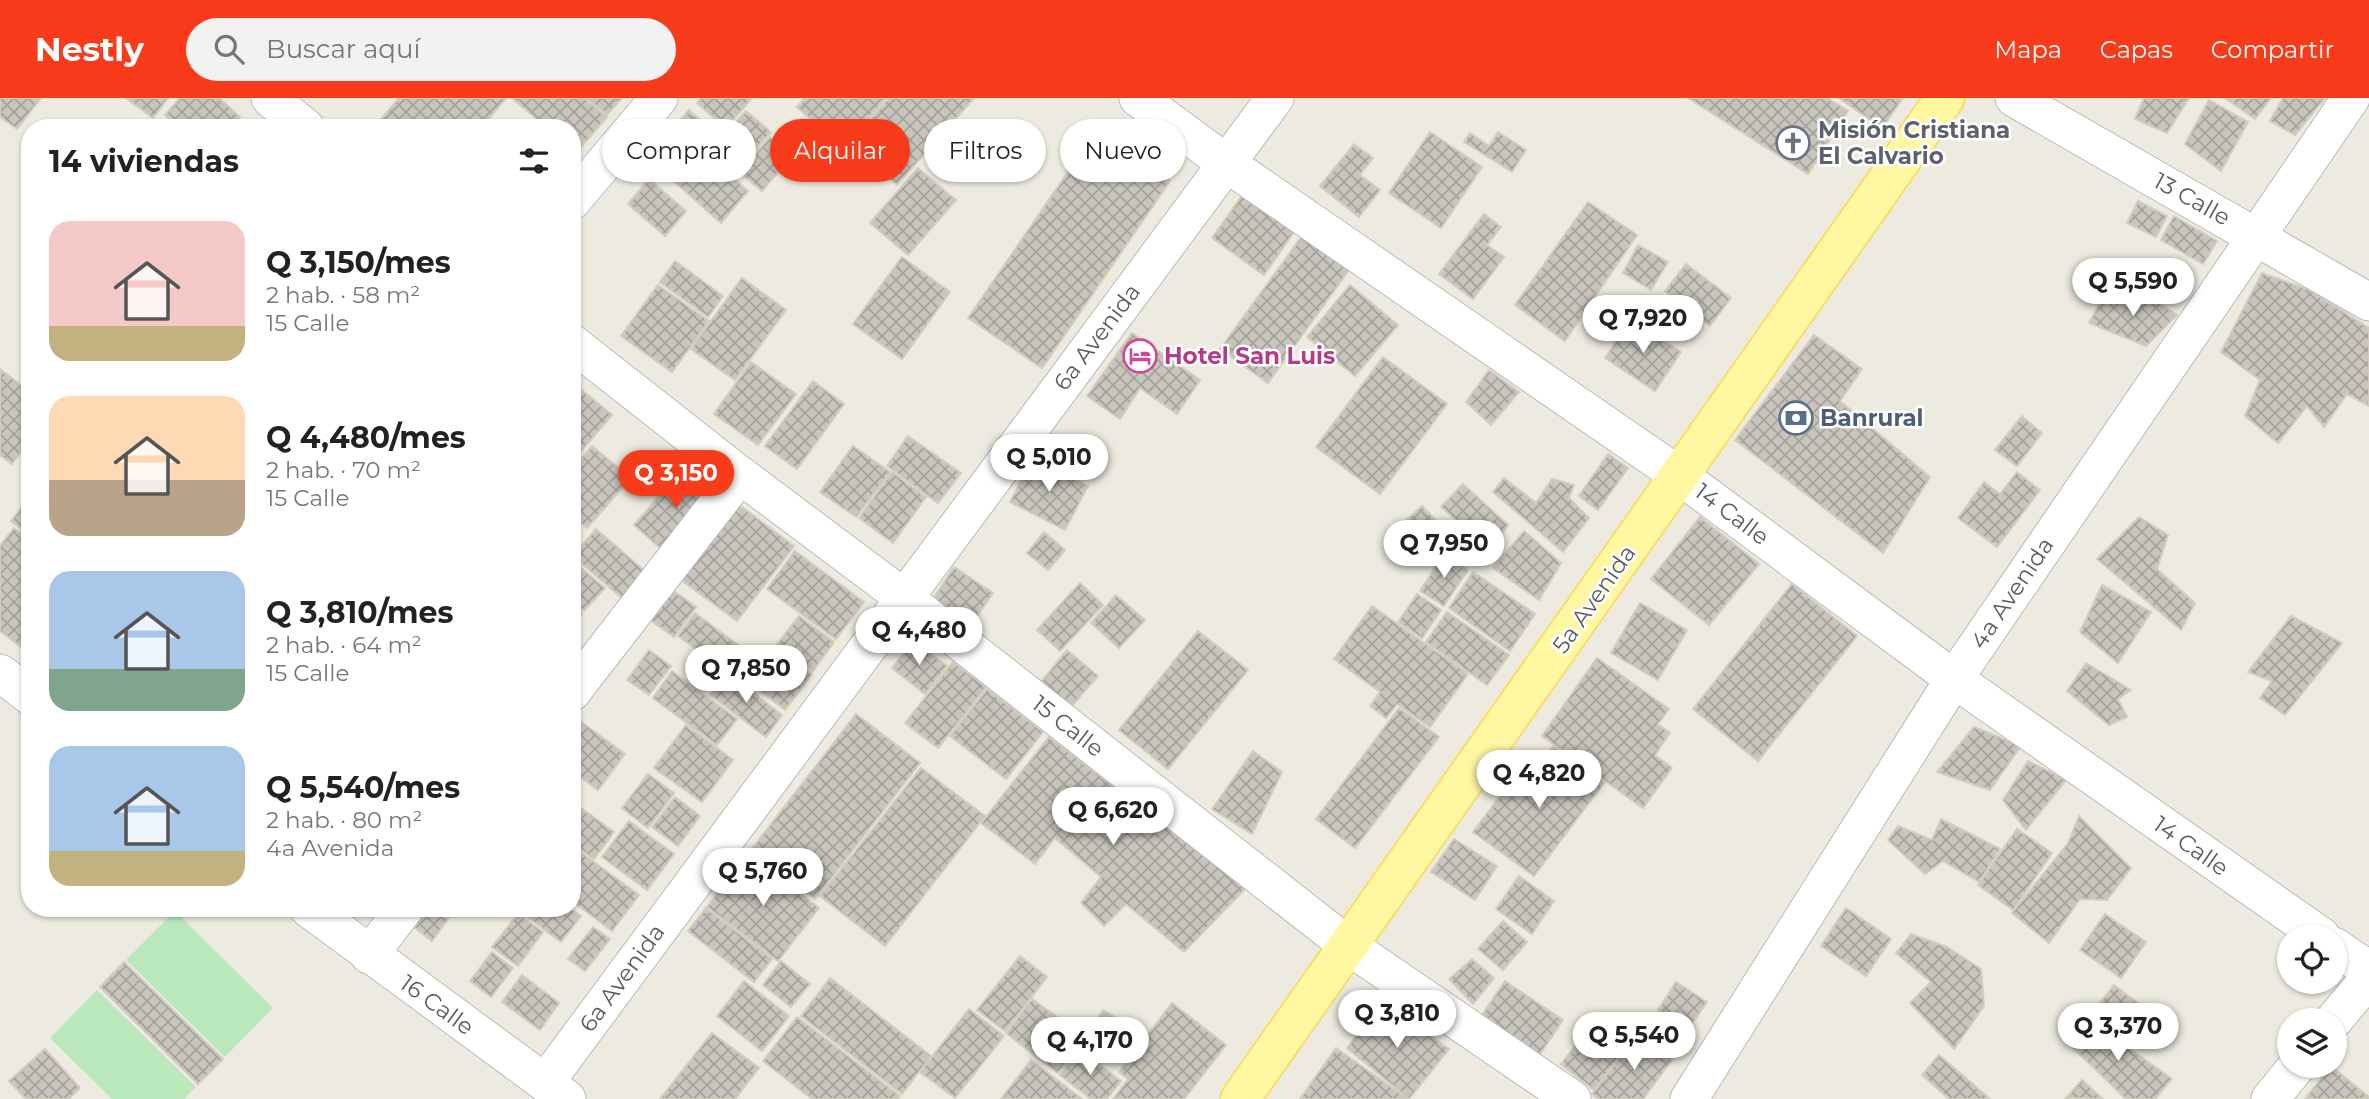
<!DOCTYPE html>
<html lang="es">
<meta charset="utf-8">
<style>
body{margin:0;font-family:Montserrat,sans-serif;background:#f2f2f2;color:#222;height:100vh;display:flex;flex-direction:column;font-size:26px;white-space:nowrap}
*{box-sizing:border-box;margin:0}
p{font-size:23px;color:#767676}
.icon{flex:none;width:38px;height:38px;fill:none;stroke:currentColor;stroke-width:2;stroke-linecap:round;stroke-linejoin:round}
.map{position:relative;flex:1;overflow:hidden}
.panel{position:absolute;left:21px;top:21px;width:560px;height:798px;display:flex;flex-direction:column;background:#fff;border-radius:28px;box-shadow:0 2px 5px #0004}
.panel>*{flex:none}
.banner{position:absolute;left:602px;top:21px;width:665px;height:63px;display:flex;gap:14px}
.controls{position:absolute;left:2277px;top:826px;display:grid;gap:14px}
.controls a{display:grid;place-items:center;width:70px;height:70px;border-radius:50%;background:#fff;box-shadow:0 2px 5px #0004;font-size:35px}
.price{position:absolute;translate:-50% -60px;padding:0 16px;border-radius:24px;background:#fff;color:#222;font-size:23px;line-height:46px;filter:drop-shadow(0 2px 4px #0008)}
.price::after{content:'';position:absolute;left:50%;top:42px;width:21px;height:16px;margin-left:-10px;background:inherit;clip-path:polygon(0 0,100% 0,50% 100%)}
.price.on{background:#f83c1b;color:#fff}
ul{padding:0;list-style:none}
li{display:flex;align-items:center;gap:21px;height:175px;padding:0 28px}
li span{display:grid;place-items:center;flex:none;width:196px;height:140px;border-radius:21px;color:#555}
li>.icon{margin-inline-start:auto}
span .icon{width:84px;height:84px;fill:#fffc;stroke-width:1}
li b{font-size:30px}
h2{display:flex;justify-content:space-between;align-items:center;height:84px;padding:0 28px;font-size:30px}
.tag{padding:0 24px;border-radius:32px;background:#fff;box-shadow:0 2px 5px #0004;font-size:24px;line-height:63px}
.tag.on{background:#f83c1b;color:#fff}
header{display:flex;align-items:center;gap:42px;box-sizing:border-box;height:98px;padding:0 35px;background:#f83c1b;color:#fff}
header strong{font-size:33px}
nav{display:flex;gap:38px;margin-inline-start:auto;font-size:24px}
.search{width:490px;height:63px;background:#f2f2f2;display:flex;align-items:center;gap:18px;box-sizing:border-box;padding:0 24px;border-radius:38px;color:#767676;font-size:26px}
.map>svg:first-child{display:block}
</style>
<header>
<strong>Nestly</strong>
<div class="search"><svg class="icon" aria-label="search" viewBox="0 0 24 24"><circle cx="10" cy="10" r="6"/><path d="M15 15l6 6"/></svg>Buscar aquí</div>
<nav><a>Mapa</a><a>Capas</a><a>Compartir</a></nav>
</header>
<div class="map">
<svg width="2369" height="1001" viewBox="0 0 2369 1001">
<defs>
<pattern id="building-cross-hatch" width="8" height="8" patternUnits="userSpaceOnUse" patternTransform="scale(1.75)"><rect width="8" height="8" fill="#c8c5bc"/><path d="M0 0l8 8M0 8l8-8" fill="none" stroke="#a5a39c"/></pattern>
</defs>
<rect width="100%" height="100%" fill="#edebdf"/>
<g fill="#b9e8bc">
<path d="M175 813 273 910 225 959 126 862Z"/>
<path d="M97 892 196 989 184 1001H112L50 940Z"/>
</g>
<g fill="url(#building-cross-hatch)" stroke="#d2cdbd" stroke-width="2">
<path d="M0 0H41L17 31 0 19Z"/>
<path d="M126 0H168L153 20Z"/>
<path d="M180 0H219L240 19 230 30H179L165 17Z"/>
<path d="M399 0H506L481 30H380L376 27Z"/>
<path d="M512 0H584L607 19 576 55 572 51V30H547Z"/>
<path d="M587 0H622L607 17Z"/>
<path d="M701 0H752L726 30 697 5Z"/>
<path d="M805 0H886L843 49 797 9Z"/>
<path d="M889 0H974L897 87 849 45Z"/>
<path d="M1688 0H1827L1848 13 1808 76Z"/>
<path d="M1839 0H1903L1882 30Z"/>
<path d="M2144 0H2189L2167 35 2135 21Z"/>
<path d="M2225 0H2271L2255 21Z"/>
<path d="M2283 0H2325L2295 37 2270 23Z"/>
<path d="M2209 2 2248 24 2221 73 2185 46Z"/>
<path d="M689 12 709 30 687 55 667 37Z"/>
<path d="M746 13 771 34 748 60 723 38Z"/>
<path d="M1096 33 1170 83 1042 270 968 220Z"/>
<path d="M1430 34 1482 69 1441 130 1389 95Z"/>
<path d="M1498 34 1526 52 1512 74 1464 44 1470 35 1489 48Z"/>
<path d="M770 39 792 58 762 93 739 74Z"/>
<path d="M1354 46 1373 60 1360 77 1380 92 1359 119 1320 88Z"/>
<path d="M697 48 748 93 721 125 670 80Z"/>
<path d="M918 70 956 102 908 157 870 125Z"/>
<path d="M649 81 686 113 665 138 628 106Z"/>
<path d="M1244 95 1296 131 1264 177 1212 140Z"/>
<path d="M2138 103 2167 118 2156 139 2127 125Z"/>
<path d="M1588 104 1637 137 1565 243 1515 207Z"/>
<path d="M1484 116 1501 129 1487 147 1504 159 1473 201 1439 176Z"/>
<path d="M2174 118 2217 143 2203 166 2161 142Z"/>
<path d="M1302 138 1349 172 1268 285 1220 251Z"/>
<path d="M1638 147 1668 164 1651 192 1623 175Z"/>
<path d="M902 159 950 194 902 261 853 226Z"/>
<path d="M675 163 723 198 708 219 660 184Z"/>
<path d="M1686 166 1731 200 1710 228 1665 193Z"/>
<path d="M2262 175 2309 192 2369 230V308L2347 296 2324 329 2307 308 2278 345 2245 318 2260 282 2221 254Z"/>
<path d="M742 180 786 212 735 282 691 251Z"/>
<path d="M658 187 709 223 672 274 621 238Z"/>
<path d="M1350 187 1398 227 1355 278 1307 239Z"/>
<path d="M2142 194 2177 217 2146 248 2089 225 2104 197 2131 209Z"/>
<path d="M1631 221 1681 254 1655 293 1605 260Z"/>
<path d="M1132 235 1200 282 1177 316 1140 290 1120 321 1087 298Z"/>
<path d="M1814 237 1862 271 1840 303 1930 379 1883 455 1735 342Z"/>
<path d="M1383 259 1447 306 1380 396 1316 349Z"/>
<path d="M751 264 796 296 758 347 714 316Z"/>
<path d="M0 271 30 294V342L12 366 0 357Z"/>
<path d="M1489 272 1519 294 1491 327 1466 304Z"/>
<path d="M813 283 844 306 797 371 765 348Z"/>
<path d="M578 289 612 317 579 356 572 350V296Z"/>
<path d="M2022 318 2042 335 2017 368 1995 352Z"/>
<path d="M908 338 961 375 938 405 887 368Z"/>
<path d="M592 348 631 380 587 430 572 417V371Z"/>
<path d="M853 348 890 374 856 419 820 394Z"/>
<path d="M1608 356 1628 370 1598 412 1579 398Z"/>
<path d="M1033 360 1088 388 1065 432 1010 404Z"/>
<path d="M685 368 718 396 667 456 634 427Z"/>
<path d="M892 374 926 399 893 445 859 420Z"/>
<path d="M2017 374 2040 392 1997 449 1958 420 1984 384 2000 396Z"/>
<path d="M1504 380 1536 405 1552 381 1574 387 1569 400 1589 420 1563 454 1493 394Z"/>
<path d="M1463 386 1508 427 1490 452 1441 409Z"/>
<path d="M30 399V437L11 423Z"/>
<path d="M738 406 794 448 737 523 681 482Z"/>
<path d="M1422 408 1441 428 1423 445 1404 424Z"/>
<path d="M1700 419 1759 466 1709 527 1651 481Z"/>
<path d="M2139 419 2168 437 2157 471 2195 505 2181 532 2097 461Z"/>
<path d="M14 430 30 442V490L24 497 30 501V556L0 533V448Z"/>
<path d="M596 431 652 479 629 506 573 458Z"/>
<path d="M1524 433 1561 465 1539 502 1493 470Z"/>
<path d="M1044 434 1065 452 1048 472 1027 455Z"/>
<path d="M795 453 864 504 836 541 767 491Z"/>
<path d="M1444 456 1468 472 1444 508 1420 493Z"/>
<path d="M572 462 605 490 584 513 572 504Z"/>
<path d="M954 469 993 495 971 527 933 501Z"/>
<path d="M1473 474 1535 516 1510 553 1449 510Z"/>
<path d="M1080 485 1103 507 1060 553 1037 532Z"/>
<path d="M1792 486 1857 538 1758 663 1693 611Z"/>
<path d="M2102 487 2151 514 2118 565 2080 534Z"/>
<path d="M671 491 696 509 674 539 649 521Z"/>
<path d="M1417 496 1441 512 1422 540 1398 524Z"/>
<path d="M1116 497 1145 522 1119 550 1091 525Z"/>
<path d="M1640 505 1687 532 1658 582 1611 555Z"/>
<path d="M572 508 582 516 572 528Z"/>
<path d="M1372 508 1468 576 1430 629 1397 606 1386 620 1370 608 1380 594 1334 561Z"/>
<path d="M1447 514 1509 557 1487 587 1426 544Z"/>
<path d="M695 515 753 558 736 580 678 538Z"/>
<path d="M799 518 834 544 813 573 777 546Z"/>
<path d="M2291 518 2342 545 2285 617 2260 600 2272 583 2248 574Z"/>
<path d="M1198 533 1248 572 1168 671 1119 632Z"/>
<path d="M572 543 588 557 572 575Z"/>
<path d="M913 543 947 568 925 596 892 570Z"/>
<path d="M649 552 671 568 649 597 627 582Z"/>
<path d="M1067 552 1098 578 1070 610 1040 585Z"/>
<path d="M781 554 812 576 785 612 762 594 771 583 763 577Z"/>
<path d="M1597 560 1669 611 1658 626 1670 635 1655 657 1672 670 1643 710 1542 638Z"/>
<path d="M953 564 986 589 938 650 905 625Z"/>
<path d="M2086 565 2131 592 2118 601 2127 619 2109 627 2067 593Z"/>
<path d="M672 573 737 621 717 647 653 600Z"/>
<path d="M727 575 782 617 766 639 710 597Z"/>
<path d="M987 591 1043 634 1006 681 950 638Z"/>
<path d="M1399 610 1439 639 1355 750 1316 721Z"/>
<path d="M856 616 920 665 815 801 751 752Z"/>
<path d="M572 617 625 656 598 692 572 673Z"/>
<path d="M686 627 733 662 702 704 654 670Z"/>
<path d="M1974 629 2021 648 1990 692 1937 674Z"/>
<path d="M1049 639 1246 790 1184 854 1126 806 1104 828 1081 805 1101 779 1055 740 1035 766 981 725Z"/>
<path d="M1554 647 1604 685 1534 778 1473 734 1519 673 1529 681Z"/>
<path d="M1253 653 1282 674 1252 736 1212 711Z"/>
<path d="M2028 663 2066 682 2026 732 2003 702Z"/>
<path d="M921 670 985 718 885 848 820 798Z"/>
<path d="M648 676 674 695 648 730 622 710Z"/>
<path d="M675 699 700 718 678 748 652 729Z"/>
<path d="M573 704 614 734 594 761 572 745Z"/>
<path d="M2079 718 2131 770 2107 802 2080 801 2049 845 2012 815 2068 745Z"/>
<path d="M1941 721 2000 751 1979 784 1943 763 1925 776 1888 742 1898 728 1932 742Z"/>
<path d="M629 723 674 756 647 792 602 759Z"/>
<path d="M2017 731 2052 755 2013 812 1978 787Z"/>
<path d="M1454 741 1497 768 1475 802 1431 774Z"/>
<path d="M579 753 639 797 612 833 572 803V762Z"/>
<path d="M748 756 819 810 778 863 707 809Z"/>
<path d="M1519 778 1554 803 1532 836 1496 811Z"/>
<path d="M421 810H456L432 843 410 826Z"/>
<path d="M525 810H570L581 818 561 844 522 815Z"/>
<path d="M706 810 772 861 754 884 688 833Z"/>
<path d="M1846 810 1891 841 1866 878 1821 848Z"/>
<path d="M518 816 543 834 518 868 492 849Z"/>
<path d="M2105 816 2146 844 2121 880 2080 852Z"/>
<path d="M1503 823 1527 844 1503 872 1478 851Z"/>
<path d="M593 829 610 841 585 873 568 861Z"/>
<path d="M1911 836 1947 849 1981 871 1984 908 1954 951 1910 905 1931 884 1896 855Z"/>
<path d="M492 854 513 870 491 899 470 883Z"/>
<path d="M1020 858 1047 879 1005 933 977 912Z"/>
<path d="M1472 861 1494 880 1473 906 1449 881Z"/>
<path d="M781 863 810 886 791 909 763 887Z"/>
<path d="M124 864 223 961 198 986 100 889Z"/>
<path d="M522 877 559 905 540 932 502 904Z"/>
<path d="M830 880 931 958 902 996 801 918Z"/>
<path d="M744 883 789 918 762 953 717 918Z"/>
<path d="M1505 883 1563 922 1538 959 1480 920Z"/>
<path d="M1676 884 1707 904 1688 932 1658 912Z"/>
<path d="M2114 887 2142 908 2120 936 2092 915Z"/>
<path d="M1032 901 1087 940 1058 975 1006 935Z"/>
<path d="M1382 904 1449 951 1409 1001 1347 950Z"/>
<path d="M1172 905 1226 947 1184 1001H1113L1128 981 1119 974Z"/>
<path d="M969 911 1004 938 955 1000 920 974Z"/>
<path d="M1103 912 1121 923 1105 950 1087 940Z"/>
<path d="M2084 918 2172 981 2155 1001H2126L2069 946Z"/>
<path d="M797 919 900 998 898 1001H812L763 963Z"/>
<path d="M1597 920 1630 945 1594 992 1561 966Z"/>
<path d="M712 935 759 970 735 1001H660Z"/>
<path d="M1637 936 1672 962 1643 1001H1599L1592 996Z"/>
<path d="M1336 950 1408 1001H1300Z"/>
<path d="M45 951 80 990 69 1001H26L9 983Z"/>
<path d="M1079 951 1121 983 1107 1001H1091L1060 977Z"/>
<path d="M1939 957 1989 1000 1988 1001H1949L1922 977Z"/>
<path d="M1031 962 1082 1001H1001Z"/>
<path d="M2331 968 2369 999V1001H2305Z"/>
<path d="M2082 982 2103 1001 2066 1000Z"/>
</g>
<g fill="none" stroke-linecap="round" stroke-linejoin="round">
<defs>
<g id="minor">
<path d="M270 0 306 30"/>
<path d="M1138 0 1226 65 1680 378 1954 581 2321 838"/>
<path d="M2014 0 2369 204"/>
<path d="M572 103 659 0"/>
<path d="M572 245 740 377 903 499 1350 849 1572 1001"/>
<path d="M0 575 30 598"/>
<path d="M572 594 740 377"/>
<path d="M308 810 567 1001"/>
<path d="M2334 848 2369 872"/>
<path d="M369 857 405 810"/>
<path d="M2334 922 2369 880"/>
<path d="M545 985 1275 0"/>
<path d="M1689 1001 1954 581 2351 0"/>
<path d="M2270 1001 2297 968"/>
</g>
<path id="major" d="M1240 1001 1945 0"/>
</defs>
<use href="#minor" stroke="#b8bac0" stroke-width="39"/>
<use href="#major" stroke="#fdd848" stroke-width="41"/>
<use href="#minor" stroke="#fff" stroke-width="37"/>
<use href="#major" stroke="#fff7a2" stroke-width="38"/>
</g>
<defs>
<symbol id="church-ring" viewBox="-11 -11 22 22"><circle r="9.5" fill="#fff" stroke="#6b7280" stroke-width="1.5"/><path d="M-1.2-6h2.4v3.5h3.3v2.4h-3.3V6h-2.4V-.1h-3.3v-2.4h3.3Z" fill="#6b7280"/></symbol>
<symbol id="hotel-ring" viewBox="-11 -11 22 22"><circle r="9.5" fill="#fff" stroke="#d1479c" stroke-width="1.5"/><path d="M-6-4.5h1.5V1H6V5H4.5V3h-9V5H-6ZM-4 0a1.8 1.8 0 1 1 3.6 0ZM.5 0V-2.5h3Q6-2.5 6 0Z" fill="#d1479c"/></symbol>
<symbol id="bank-ring" viewBox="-11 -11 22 22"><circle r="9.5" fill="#fff" stroke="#5c6f8a" stroke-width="1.5"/><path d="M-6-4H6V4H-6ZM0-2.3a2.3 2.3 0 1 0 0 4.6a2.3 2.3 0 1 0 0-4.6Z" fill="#5c6f8a"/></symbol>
</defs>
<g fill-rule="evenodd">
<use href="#church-ring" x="1774" y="26" width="38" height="38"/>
<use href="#hotel-ring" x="1121" y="239" width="38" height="38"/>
<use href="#bank-ring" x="1777" y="301" width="38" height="38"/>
</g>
<g text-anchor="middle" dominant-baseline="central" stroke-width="5" stroke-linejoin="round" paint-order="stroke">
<g font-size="23" font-weight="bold" fill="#5b616d" stroke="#fff" text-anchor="start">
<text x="1818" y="32">Misión Cristiana<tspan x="1818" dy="26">El Calvario</tspan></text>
</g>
<g font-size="23" fill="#585c62" stroke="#fff">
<text transform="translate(2192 101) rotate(29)">13 Calle</text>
<text transform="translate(1097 239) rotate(-53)">6a Avenida</text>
<text transform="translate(1732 416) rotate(37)">14 Calle</text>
<text transform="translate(2012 495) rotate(-56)">4a Avenida</text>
<text transform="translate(1594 501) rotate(-55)">5a Avenida</text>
<text transform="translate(1068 628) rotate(38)">15 Calle</text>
<text transform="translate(2191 748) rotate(35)">14 Calle</text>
<text transform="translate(622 880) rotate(-54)">6a Avenida</text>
<text transform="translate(437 907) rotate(36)">16 Calle</text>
</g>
<g font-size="23" font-weight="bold" fill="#b23c85" stroke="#fff" text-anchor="start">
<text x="1164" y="258">Hotel San Luis</text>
</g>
<g font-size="23" font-weight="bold" fill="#4e5e75" stroke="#fff" text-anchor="start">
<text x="1820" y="320">Banrural</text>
</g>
</g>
</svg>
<div class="controls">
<a><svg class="icon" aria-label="locate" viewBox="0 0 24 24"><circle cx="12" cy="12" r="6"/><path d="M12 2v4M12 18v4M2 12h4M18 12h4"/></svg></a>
<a><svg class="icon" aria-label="layers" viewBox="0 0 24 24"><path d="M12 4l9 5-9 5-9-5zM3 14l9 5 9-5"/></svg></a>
</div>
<b class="price" style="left:2133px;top:220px">Q 5,590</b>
<b class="price" style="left:1643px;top:257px">Q 7,920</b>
<b class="price" style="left:1049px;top:396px">Q 5,010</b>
<b class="price on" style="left:676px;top:412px">Q 3,150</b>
<b class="price" style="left:1444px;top:482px">Q 7,950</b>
<b class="price" style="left:919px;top:569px">Q 4,480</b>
<b class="price" style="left:746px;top:607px">Q 7,850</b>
<b class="price" style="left:1539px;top:712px">Q 4,820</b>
<b class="price" style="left:1113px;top:749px">Q 6,620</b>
<b class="price" style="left:763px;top:810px">Q 5,760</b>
<b class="price" style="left:1397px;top:952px">Q 3,810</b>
<b class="price" style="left:2118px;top:965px">Q 3,370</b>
<b class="price" style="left:1634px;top:974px">Q 5,540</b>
<b class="price" style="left:1090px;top:979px">Q 4,170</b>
<div class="banner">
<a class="tag">Comprar</a>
<a class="tag on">Alquilar</a>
<a class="tag">Filtros</a>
<a class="tag">Nuevo</a>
</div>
<section class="panel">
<h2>14 viviendas<svg class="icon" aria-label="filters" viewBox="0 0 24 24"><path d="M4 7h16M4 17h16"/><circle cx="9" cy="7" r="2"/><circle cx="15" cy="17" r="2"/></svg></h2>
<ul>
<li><span style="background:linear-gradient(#f6c9c9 75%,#c2b280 0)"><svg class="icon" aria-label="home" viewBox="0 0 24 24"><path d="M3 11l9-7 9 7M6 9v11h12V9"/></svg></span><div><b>Q 3,150/mes</b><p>2 hab. · 58 m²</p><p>15 Calle</p></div></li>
<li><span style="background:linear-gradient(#ffd9b3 60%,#b9a48a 0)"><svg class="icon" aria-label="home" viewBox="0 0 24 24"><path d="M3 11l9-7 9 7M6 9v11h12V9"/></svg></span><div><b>Q 4,480/mes</b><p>2 hab. · 70 m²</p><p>15 Calle</p></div></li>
<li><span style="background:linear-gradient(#a9c7e8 70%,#7fa58c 0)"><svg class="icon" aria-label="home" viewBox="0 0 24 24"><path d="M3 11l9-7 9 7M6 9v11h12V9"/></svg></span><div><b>Q 3,810/mes</b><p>2 hab. · 64 m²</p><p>15 Calle</p></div></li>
<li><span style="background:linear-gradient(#a9c7e8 75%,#c2b280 0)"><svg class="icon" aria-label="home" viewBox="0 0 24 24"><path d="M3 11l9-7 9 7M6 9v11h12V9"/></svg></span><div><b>Q 5,540/mes</b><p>2 hab. · 80 m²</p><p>4a Avenida</p></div></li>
</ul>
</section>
</div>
